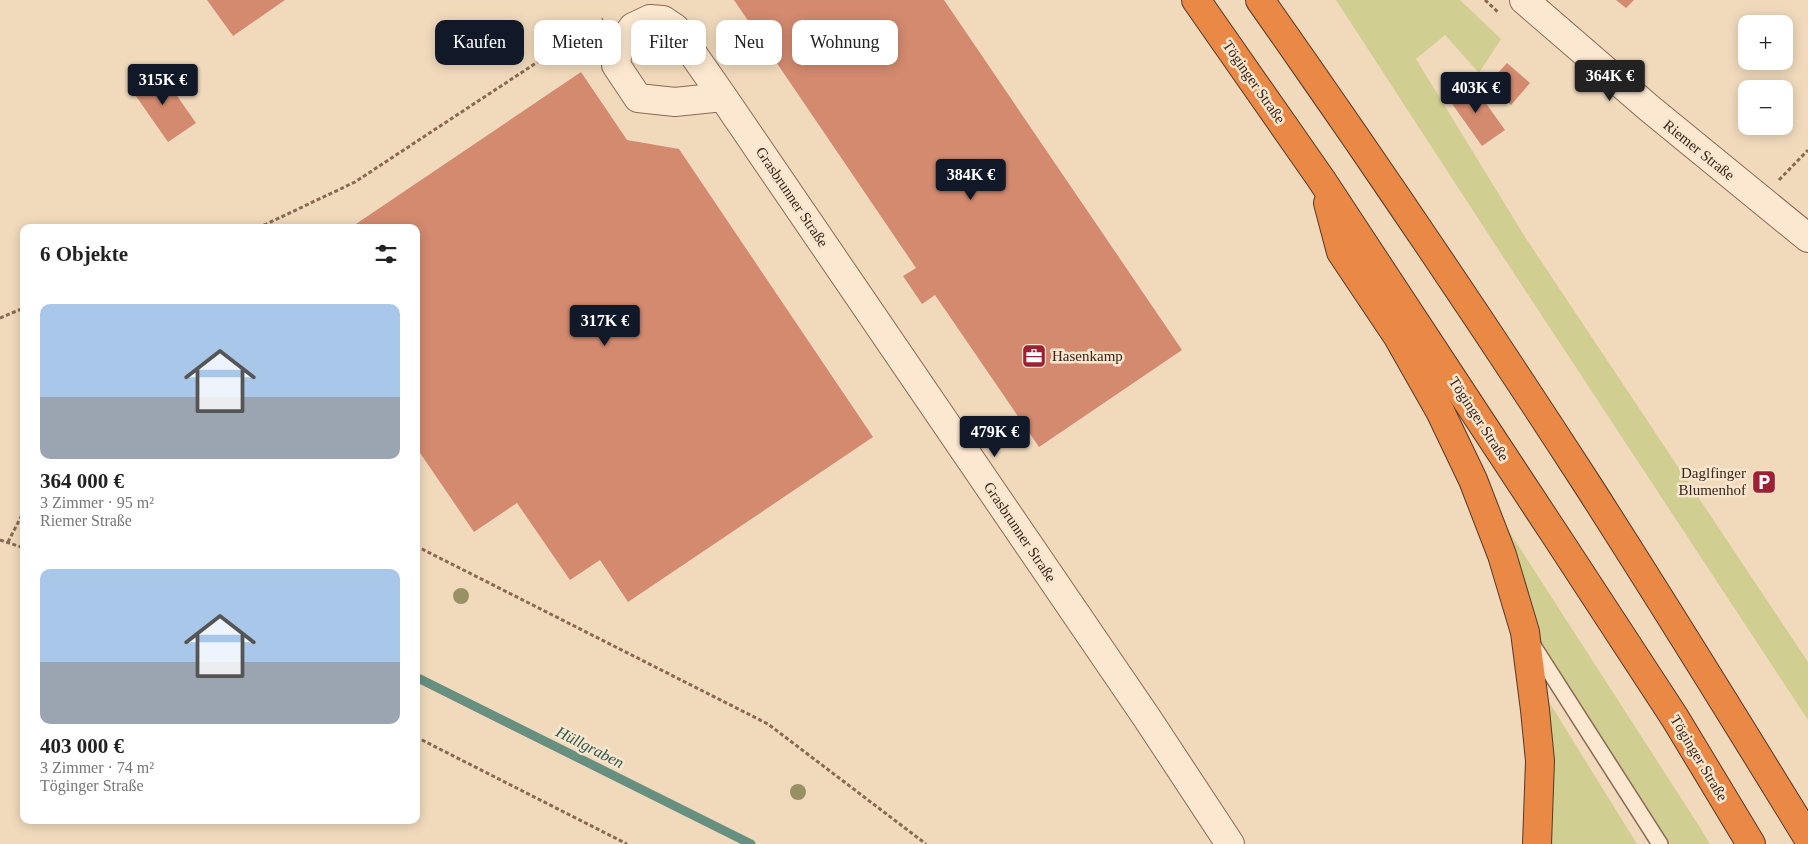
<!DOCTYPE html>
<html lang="de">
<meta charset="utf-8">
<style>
body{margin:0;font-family:"Times New Roman",serif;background:#f2f2f2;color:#222;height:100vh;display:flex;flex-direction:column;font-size:19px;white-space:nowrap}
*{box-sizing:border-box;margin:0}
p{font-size:16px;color:#767676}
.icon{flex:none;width:28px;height:28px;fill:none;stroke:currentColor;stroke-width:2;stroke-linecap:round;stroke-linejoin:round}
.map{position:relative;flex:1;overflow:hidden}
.sheet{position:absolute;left:20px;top:224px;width:400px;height:600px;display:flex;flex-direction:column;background:#fff;border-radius:10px;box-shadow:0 2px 12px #0003}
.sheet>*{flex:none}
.hud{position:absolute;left:435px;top:20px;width:475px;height:45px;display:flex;gap:10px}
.buttons{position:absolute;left:1738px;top:15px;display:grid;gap:10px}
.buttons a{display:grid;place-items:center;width:55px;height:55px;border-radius:10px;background:#fff;box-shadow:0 2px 12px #0003;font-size:25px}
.price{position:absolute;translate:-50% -42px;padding:0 11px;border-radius:5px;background:#111827;color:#fff;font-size:16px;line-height:32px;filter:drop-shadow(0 1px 2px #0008)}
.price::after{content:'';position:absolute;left:50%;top:30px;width:15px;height:11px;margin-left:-8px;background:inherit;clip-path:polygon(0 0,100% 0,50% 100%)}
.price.on{background:#222;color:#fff}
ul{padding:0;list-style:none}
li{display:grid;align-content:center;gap:10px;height:265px;padding:0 20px}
li span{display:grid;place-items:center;height:155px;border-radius:10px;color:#555}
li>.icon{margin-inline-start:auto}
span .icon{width:90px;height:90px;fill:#fffc;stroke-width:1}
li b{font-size:21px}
h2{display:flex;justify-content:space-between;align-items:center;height:60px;padding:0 20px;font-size:21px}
.chip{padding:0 18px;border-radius:10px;background:#fff;box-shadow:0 2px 12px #0003;font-size:18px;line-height:45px}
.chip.on{background:#111827;color:#fff}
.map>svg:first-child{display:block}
</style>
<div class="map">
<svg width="1808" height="844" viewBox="0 0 1808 844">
<rect width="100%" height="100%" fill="#f1dabc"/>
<g fill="#d0ce90">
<path d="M1336 0H1460L1501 39 1479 73 1445 35 1416 59 1525 237 1808 662V720L1496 246Z"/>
<path d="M1487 497 1701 829 1710 844H1670L1531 627Z"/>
<path d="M1549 702 1637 844H1548L1550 802Z"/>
</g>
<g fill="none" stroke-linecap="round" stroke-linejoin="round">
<path stroke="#689080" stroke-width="9" d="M416 677 751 844"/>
</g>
<g fill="#d38a6f">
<path d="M207 0H285L233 36Z"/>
<path d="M734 0H944L1182 350 1039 447 935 295 922 304 903 276 916 268Z"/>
<path d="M1616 0H1634L1626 8Z"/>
<path d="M1507 63 1530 83 1511 105 1487 85Z"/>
<path d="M159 70 196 123 168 142 131 89Z"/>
<path d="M581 72 627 140 679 149 873 437 628 602 600 560 570 580 517 503 474 532 416 447V228H350Z"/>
<path d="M1470 81 1505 130 1482 146 1448 98Z"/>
</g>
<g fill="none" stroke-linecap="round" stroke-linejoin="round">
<defs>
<path id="service" d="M1532 644 1660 844"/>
<path id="minor" d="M723 97 675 102 638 98 616 65 618 48 633 27 650 19 663 20 675 28 723 97 1147 718 1230 844"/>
<path id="tertiary" d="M1524 0 1649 108 1808 238"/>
<g id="motorway">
<path d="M1196 0 1321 179 1558 539 1675 718 1751 844"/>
<path d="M1260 0C1372 159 1481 320 1587 484 1662 601 1735 719 1808 838"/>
<path d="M1328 203 1341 252 1398 337 1440 411 1473 480 1502 555 1525 632 1535 710 1540 761 1537 844"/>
</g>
</defs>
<use href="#service" stroke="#8a6954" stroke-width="18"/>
<use href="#minor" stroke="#8a6954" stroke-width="30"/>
<use href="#tertiary" stroke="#8a6954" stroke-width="30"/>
<use href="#motorway" stroke="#573829" stroke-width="30"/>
<g stroke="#8a6954" stroke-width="3" stroke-dasharray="4 2.5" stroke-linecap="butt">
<path d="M1485 0 1499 13"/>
<path d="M1779 180 1808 150"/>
<path d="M258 228 355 182 603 19"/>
<path d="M0 318 24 308"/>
<path d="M0 540 24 548"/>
<path d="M8 542 24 511"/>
<path d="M416 546 768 724 926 844"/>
<path d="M416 737 627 844"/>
</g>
<use href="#service" stroke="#fce8d0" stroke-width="15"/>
<use href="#minor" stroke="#fce8d0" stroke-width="28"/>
<use href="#tertiary" stroke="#fce8d0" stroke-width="28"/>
<use href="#motorway" stroke="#e98945" stroke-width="28"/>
</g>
<g fill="#989166">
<circle cx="461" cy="596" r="8"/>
<circle cx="798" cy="792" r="8"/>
</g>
<defs>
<symbol id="office-square" viewBox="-11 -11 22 22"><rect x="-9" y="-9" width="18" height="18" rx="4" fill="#9e2033" stroke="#f8e5cd"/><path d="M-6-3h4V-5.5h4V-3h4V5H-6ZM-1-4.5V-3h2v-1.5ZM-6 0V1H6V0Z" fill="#fff"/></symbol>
<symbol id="parking-square" viewBox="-11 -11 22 22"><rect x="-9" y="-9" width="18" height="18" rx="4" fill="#9e2033" stroke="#f8e5cd"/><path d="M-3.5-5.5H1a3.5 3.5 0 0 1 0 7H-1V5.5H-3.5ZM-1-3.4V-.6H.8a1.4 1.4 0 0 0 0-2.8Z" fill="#fff"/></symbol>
</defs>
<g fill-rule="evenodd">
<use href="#office-square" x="1020" y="342" width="28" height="28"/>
<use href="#parking-square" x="1750" y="468" width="28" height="28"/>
</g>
<g text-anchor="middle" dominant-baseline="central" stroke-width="5" stroke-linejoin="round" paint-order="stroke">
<g font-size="15" fill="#38251b" stroke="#f8e5cd">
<text transform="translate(1254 82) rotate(55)">Töginger Straße</text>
<text transform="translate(1699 150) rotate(39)">Riemer Straße</text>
<text transform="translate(792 197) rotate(56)">Grasbrunner Straße</text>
<text transform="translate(1479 419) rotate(57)">Töginger Straße</text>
<text transform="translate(1020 532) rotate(56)">Grasbrunner Straße</text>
<text transform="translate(1699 758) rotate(59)">Töginger Straße</text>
</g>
<g font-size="15" fill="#38251b" stroke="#f8e5cd" text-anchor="start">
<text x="1052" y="356">Hasenkamp</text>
<text x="1746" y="473" text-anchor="end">Daglfinger<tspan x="1746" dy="17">Blumenhof</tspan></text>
</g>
<g font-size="16" font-style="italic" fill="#28594f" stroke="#f8e5cd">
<text transform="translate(590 747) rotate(27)">Hüllgraben</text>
</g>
</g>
</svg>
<div class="buttons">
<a>+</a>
<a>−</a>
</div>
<b class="price on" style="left:1610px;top:102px">364K €</b>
<b class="price" style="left:163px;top:106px">315K €</b>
<b class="price" style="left:1476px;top:114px">403K €</b>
<b class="price" style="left:971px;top:201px">384K €</b>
<b class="price" style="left:605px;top:347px">317K €</b>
<b class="price" style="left:995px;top:458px">479K €</b>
<div class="hud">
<a class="chip on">Kaufen</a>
<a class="chip">Mieten</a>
<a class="chip">Filter</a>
<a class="chip">Neu</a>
<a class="chip">Wohnung</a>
</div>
<section class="sheet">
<h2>6 Objekte<svg class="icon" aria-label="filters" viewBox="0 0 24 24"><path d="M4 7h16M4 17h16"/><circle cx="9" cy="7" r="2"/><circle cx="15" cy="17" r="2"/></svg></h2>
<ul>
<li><span style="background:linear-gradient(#a9c7e8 60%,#9aa5b1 0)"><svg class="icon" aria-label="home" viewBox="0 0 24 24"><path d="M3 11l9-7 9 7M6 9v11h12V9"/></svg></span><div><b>364 000 €</b><p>3 Zimmer · 95 m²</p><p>Riemer Straße</p></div></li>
<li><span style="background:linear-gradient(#a9c7e8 60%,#9aa5b1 0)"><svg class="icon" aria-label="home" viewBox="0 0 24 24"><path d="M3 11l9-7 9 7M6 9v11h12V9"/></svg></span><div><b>403 000 €</b><p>3 Zimmer · 74 m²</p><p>Töginger Straße</p></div></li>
</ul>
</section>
</div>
